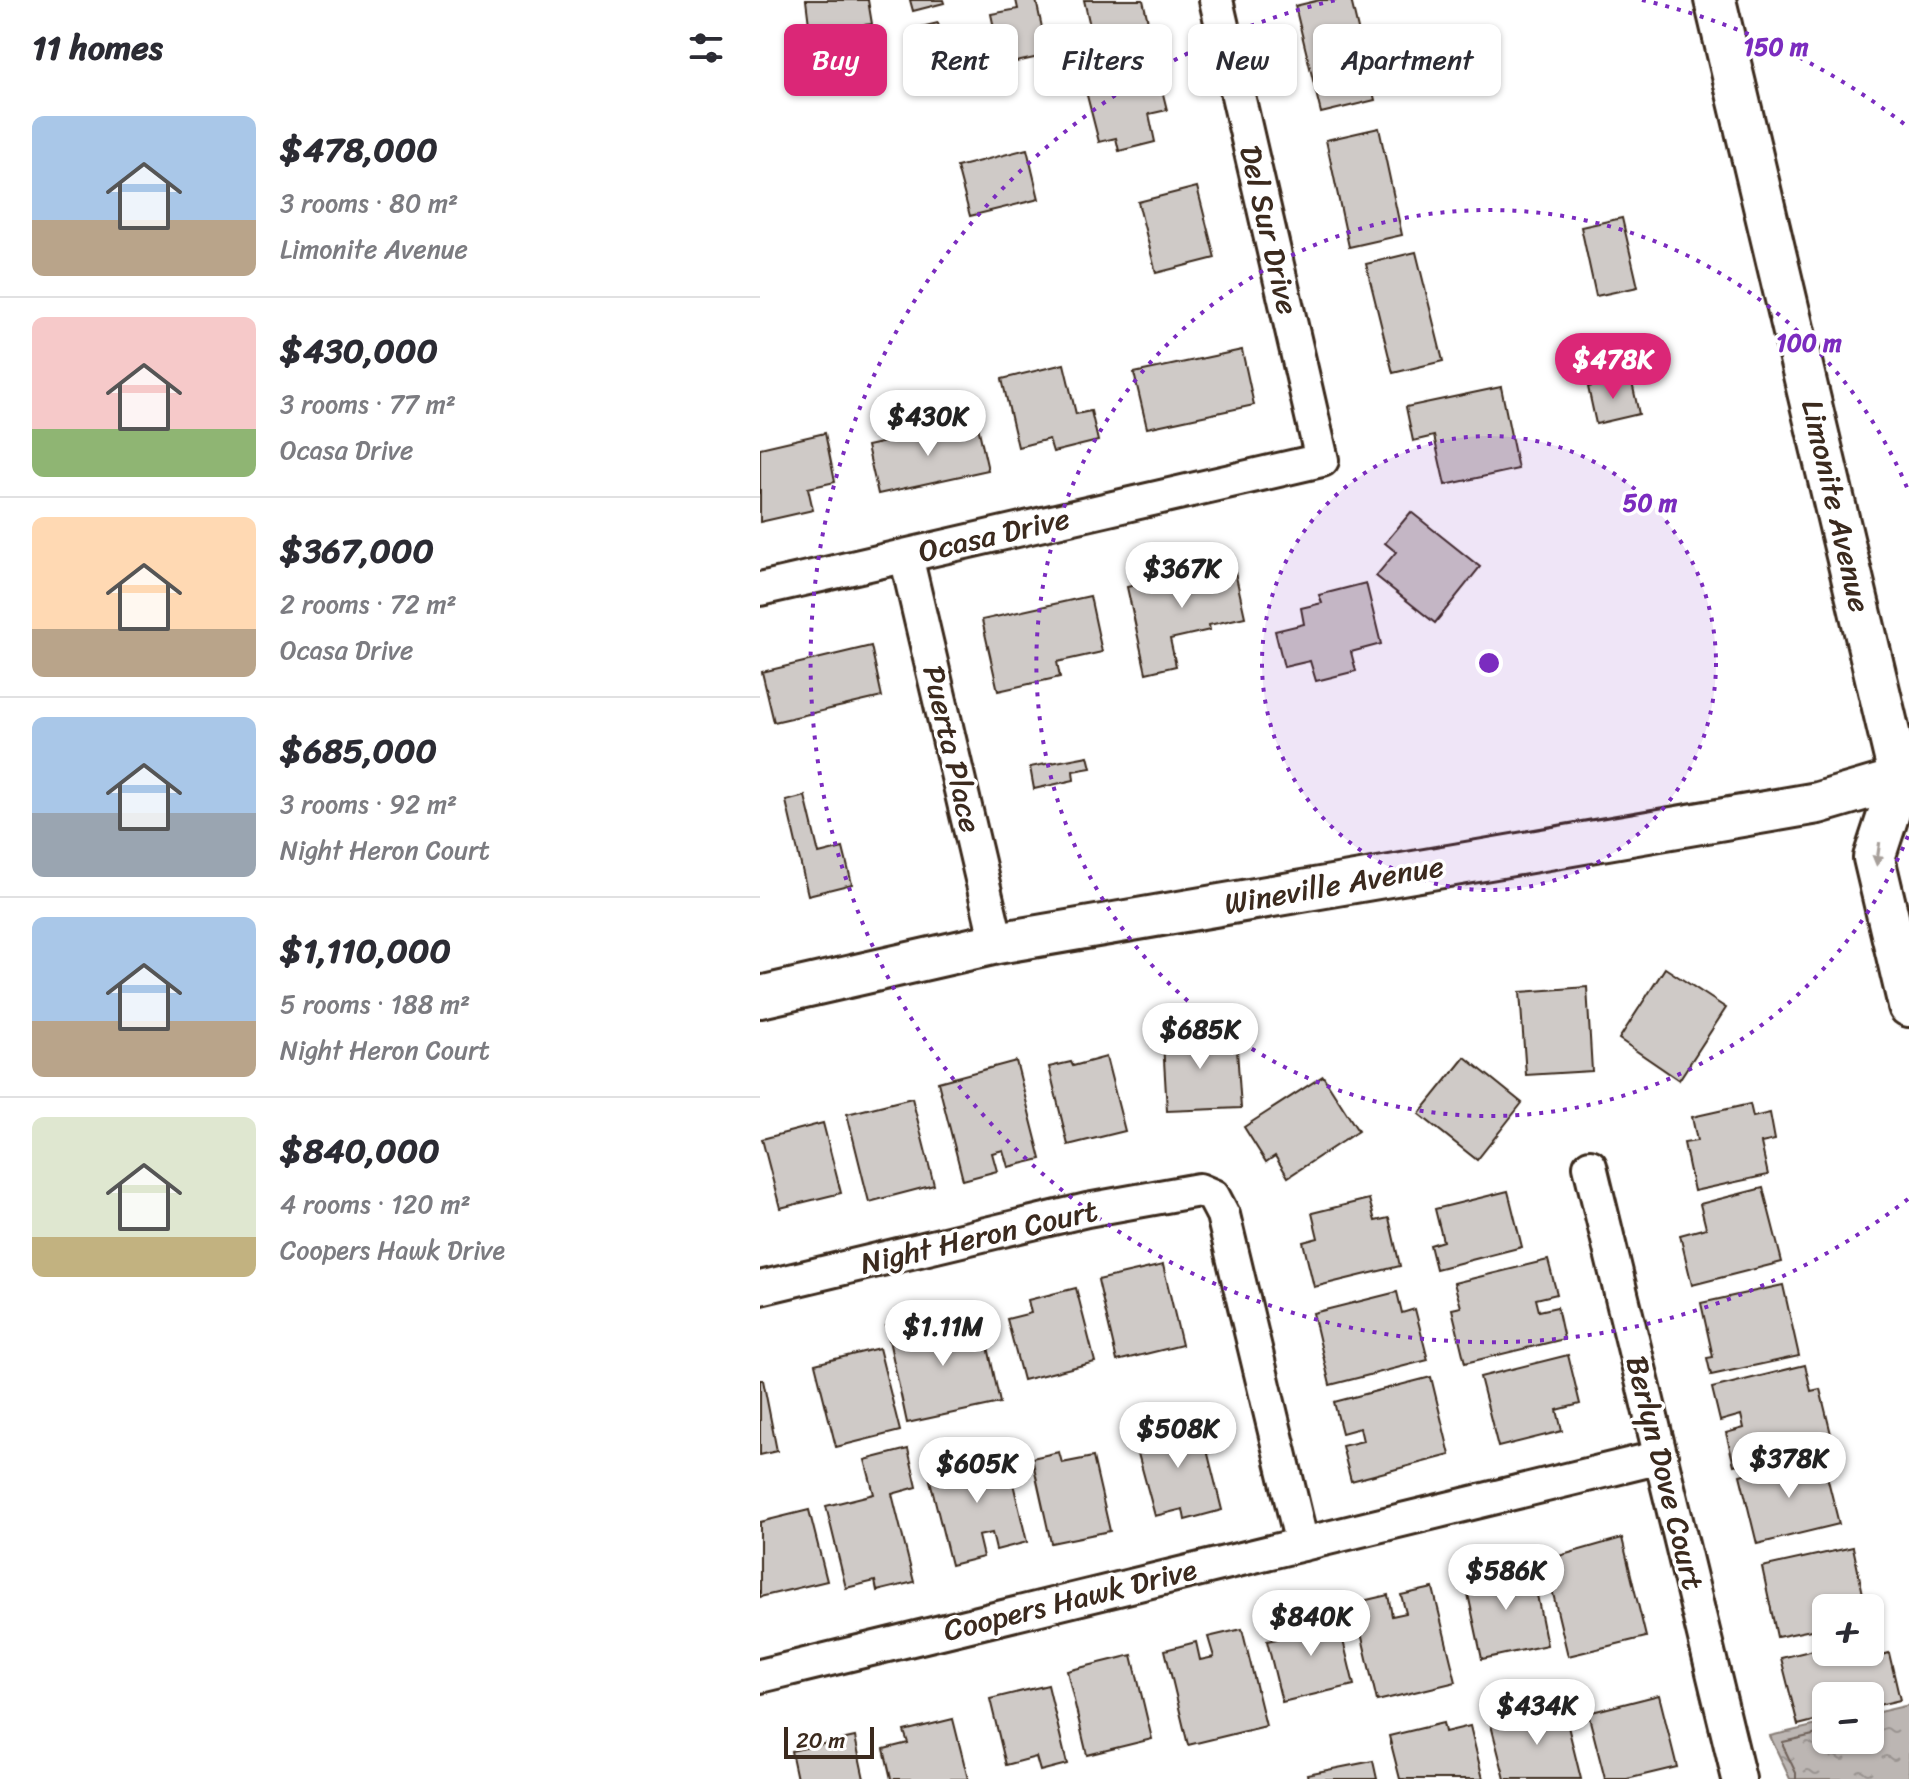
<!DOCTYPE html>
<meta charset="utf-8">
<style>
body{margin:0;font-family:Sriracha,sans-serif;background:#f7f7f7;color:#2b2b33;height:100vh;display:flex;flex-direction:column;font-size:30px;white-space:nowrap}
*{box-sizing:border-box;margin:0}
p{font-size:26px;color:#7c7c81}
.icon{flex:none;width:44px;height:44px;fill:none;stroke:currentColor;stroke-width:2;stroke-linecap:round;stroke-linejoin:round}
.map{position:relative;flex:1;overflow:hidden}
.side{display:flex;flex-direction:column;background:#fff;width:760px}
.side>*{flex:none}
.banner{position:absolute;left:24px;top:24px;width:760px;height:72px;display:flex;gap:16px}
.buttons{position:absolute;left:1052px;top:1594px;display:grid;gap:16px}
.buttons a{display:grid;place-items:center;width:72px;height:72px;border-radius:12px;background:#fff;box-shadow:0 2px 6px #0004;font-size:40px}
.scale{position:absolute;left:24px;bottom:20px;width:90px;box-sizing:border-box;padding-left:8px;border:4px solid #3b2a1e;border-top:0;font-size:22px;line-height:28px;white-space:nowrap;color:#3b2a1e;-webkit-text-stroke:6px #fff;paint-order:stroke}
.price{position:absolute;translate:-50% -68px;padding:0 18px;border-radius:28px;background:#fff;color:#222;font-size:26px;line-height:52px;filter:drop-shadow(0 2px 4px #0008)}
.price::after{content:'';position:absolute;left:50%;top:48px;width:24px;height:18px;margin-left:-12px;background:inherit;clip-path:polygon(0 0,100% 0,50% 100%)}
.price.current{background:#db2777;color:#fff}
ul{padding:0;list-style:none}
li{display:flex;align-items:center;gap:24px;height:200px;padding:0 32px}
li+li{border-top:2px solid #e1e1e2}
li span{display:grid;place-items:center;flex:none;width:224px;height:160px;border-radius:12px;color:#555}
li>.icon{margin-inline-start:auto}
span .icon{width:96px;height:96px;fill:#fffc;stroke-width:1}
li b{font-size:34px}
h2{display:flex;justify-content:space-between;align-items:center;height:96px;padding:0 32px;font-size:34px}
.tag{padding:0 28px;border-radius:12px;background:#fff;box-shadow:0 2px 6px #0004;font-size:28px;line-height:72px}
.tag.current{background:#db2777;color:#fff}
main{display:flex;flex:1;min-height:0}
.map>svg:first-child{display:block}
</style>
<main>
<section class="side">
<h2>11 homes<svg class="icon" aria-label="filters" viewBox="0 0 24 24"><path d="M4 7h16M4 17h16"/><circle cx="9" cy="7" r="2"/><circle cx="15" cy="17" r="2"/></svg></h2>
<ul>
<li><span style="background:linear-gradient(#a9c7e8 65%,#b9a48a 0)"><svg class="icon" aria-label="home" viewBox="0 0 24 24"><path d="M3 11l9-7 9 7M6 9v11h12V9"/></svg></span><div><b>$478,000</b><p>3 rooms · 80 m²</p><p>Limonite Avenue</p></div></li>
<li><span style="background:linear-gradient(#f6c9c9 70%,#8fb573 0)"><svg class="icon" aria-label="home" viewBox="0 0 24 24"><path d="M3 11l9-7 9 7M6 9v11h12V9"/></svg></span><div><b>$430,000</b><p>3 rooms · 77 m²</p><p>Ocasa Drive</p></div></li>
<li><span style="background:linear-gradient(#ffd9b3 70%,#b9a48a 0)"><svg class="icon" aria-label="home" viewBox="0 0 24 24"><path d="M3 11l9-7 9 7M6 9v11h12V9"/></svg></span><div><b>$367,000</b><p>2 rooms · 72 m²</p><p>Ocasa Drive</p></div></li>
<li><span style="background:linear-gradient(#a9c7e8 60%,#9aa5b1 0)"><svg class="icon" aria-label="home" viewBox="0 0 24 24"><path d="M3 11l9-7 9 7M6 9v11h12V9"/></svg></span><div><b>$685,000</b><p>3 rooms · 92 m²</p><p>Night Heron Court</p></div></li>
<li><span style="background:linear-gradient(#a9c7e8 65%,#b9a48a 0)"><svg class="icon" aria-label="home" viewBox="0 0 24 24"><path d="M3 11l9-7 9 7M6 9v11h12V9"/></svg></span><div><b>$1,110,000</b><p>5 rooms · 188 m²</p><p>Night Heron Court</p></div></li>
<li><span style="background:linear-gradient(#dfe7d0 75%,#c2b280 0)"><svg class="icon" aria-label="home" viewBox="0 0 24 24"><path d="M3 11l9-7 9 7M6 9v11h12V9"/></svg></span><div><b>$840,000</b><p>4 rooms · 120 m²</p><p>Coopers Hawk Drive</p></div></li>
</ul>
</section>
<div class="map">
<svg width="1149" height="1779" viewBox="0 0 1149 1779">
<defs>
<pattern id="water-ripples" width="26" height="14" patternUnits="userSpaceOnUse" patternTransform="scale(2)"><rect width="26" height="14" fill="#bcb6b3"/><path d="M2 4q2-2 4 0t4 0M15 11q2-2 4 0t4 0" fill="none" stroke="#9a9491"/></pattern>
</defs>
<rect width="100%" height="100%" fill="#fff"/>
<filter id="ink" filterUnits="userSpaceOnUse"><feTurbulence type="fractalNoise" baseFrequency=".0125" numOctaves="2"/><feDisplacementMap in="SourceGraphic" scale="16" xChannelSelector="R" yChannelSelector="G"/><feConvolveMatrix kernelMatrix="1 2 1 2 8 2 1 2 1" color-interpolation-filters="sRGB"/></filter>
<g filter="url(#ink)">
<path fill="url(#water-ripples)" stroke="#887e77" stroke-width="2" d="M1149 1705V1779H1030L1010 1736 1066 1723V1740H1110V1714Z"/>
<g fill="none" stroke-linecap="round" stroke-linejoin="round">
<path stroke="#6f625a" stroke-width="2" d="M1036 1779V1773L1023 1746V1742L1066 1732"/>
</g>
<g fill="#cfcac7" stroke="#3b2a1e" stroke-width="2">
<path d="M46 0H108L112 24 95 26 99 67 55 73Z"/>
<path d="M150 0H183L184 3 153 11Z"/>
<path d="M256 0H276L288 55 242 65 231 14 258 9Z"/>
<path d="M324 0H383L389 26 333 39Z"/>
<path d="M560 0H591L615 100 561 113 535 6Z"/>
<path d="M178 23 188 69 166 74 157 28Z"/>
<path d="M397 38 408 84 401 86 407 110 389 114 395 142 359 151 356 138 339 142 322 76 341 71 337 53Z"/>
<path d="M619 128 642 235 589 247 566 140Z"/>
<path d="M267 149 279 199 210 216 197 167Z"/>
<path d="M437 187 455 258 396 273 378 202Z"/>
<path d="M862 218 878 287 836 296 821 227Z"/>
<path d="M656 252 683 361 633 373 606 264Z"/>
<path d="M482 350 494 405 387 428 374 373Z"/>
<path d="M304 364 316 414 331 411 338 441 293 452 289 439 258 447 242 379Z"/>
<path d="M871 378 879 414 836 424 828 387Z"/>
<path d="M741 387 758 469 685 485 674 436 653 441 646 407Z"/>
<path d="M217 422 228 470 118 494 107 446Z"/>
<path d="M65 433 75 482 48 488 53 510 0 522V448Z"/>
<path d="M651 512 720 567 675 623 616 576 636 552 625 543Z"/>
<path d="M473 563 485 617 449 625 450 630 410 639 416 666 386 673 367 587Z"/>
<path d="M606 583 621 644 591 652 596 671 556 681 550 661 524 667 515 631 544 624 541 608 562 603 559 595Z"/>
<path d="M330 596 342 652 297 662 300 677 238 691 222 620Z"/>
<path d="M111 646 122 697 14 722 2 672Z"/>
<path d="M328 756 331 768 313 771 314 780 274 789 270 767Z"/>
<path d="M45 796 59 854 83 848 92 884 48 895 26 801Z"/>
<path d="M905 968 966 1008 919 1080 859 1039Z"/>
<path d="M827 987 832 1071 766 1075 760 992Z"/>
<path d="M423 1025 424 1037 476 1035 481 1108 407 1111 402 1026Z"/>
<path d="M346 1057 365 1131 308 1145 289 1067 311 1062 313 1066Z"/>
<path d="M705 1057 762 1103 717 1160 659 1114Z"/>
<path d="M256 1061 281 1159 248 1167 243 1150 232 1153 237 1171 203 1180 178 1082Z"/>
<path d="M563 1076 598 1131 528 1177 515 1156 506 1162 484 1127Z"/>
<path d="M152 1098 174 1185 109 1202 87 1114Z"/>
<path d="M990 1104 993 1117 1010 1113 1015 1140 1001 1143 1008 1175 934 1191 924 1143 937 1141 932 1117Z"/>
<path d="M63 1123 81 1193 20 1208 2 1139Z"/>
<path d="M1003 1188 1022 1262 932 1285 920 1235 946 1228 940 1204Z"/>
<path d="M748 1191 762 1247 676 1269 670 1245 683 1241 675 1209Z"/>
<path d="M609 1199 615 1221 629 1218 640 1266 554 1287 543 1242 558 1238 552 1213Z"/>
<path d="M788 1260 797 1294 776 1299 779 1311 797 1307 804 1339 705 1363 692 1309 701 1307 694 1283Z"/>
<path d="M403 1265 422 1345 357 1361 338 1280Z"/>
<path d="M1023 1285 1039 1356 951 1375 947 1358 953 1357 941 1303Z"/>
<path d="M316 1288 335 1362 263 1380 247 1319 271 1313 268 1300Z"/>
<path d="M637 1292 642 1313 655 1309 668 1360 570 1385 553 1313Z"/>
<path d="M202 1312 206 1327 223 1323 240 1403 147 1423 126 1326 157 1319 162 1339 175 1336 171 1318Z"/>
<path d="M119 1348 140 1431 76 1447 55 1364Z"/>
<path d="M808 1355 820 1404 797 1410 802 1431 738 1447 720 1377Z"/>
<path d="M1045 1365 1051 1391 1060 1389 1073 1442 974 1465 966 1433 984 1428 981 1415 960 1421 952 1388Z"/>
<path d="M671 1377 690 1455 591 1481 582 1446 603 1441 600 1428 582 1433 574 1402Z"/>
<path d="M0 1380H3L17 1451 0 1455Z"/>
<path d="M439 1418 462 1510 425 1520 423 1509 395 1516 373 1435Z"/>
<path d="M148 1449 157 1487 132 1494 154 1582 117 1591 115 1581 86 1588 66 1506 114 1494 105 1460Z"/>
<path d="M245 1450 267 1542 236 1550 232 1533 218 1536 223 1557 191 1565 167 1468Z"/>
<path d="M299 1452 302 1463 333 1457 350 1531 291 1543 272 1458Z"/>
<path d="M1062 1456 1079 1524 997 1544 980 1475Z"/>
<path d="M49 1510 67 1581 0 1597V1522Z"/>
<path d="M862 1538 886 1637 808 1656 785 1560Z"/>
<path d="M1093 1547 1106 1608H1066V1627L1017 1637 1002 1567Z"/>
<path d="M771 1565 787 1645 722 1659 705 1580Z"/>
<path d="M673 1588 696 1682 617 1701 594 1603 628 1595 632 1616 646 1613 641 1595Z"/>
<path d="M576 1612 594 1685 522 1702 507 1641 531 1636 528 1623Z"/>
<path d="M482 1629 506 1726 428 1745 405 1650 436 1642 440 1660 454 1657 448 1637Z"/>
<path d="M1066 1647V1652H1105L1107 1659 1129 1653 1140 1700 1110 1707V1696H1066V1718L1038 1725 1021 1658Z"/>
<path d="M372 1655 392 1739 327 1755 307 1671Z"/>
<path d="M288 1685 307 1764 280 1771 276 1757 246 1765 230 1699Z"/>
<path d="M899 1695 917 1767 867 1779H845L828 1713Z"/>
<path d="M803 1706 821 1779H745L731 1725Z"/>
<path d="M193 1719 208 1779H131L124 1749 148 1743 144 1731Z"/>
<path d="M683 1723 685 1732 710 1726 723 1779H640L629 1736Z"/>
<path d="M95 1737 104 1779H37L31 1751Z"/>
<path d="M613 1761 617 1779H548L547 1774Z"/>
</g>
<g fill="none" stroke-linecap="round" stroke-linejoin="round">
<defs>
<g id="minor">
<path d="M146 556 237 943"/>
<path d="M0 589 562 460 456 0"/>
<path d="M830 1166 979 1779"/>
<path d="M0 1288 327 1210 439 1190 453 1196 463 1215 542 1544"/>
<path d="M0 1676 901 1457"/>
</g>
<g id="major">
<path d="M955 0 1140 779 1149 791"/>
<path d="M1140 779 1114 858 1149 1006"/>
<path d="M0 997 237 943 1058 803 1140 779"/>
</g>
</defs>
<use href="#minor" stroke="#3b2a1e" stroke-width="38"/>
<use href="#major" stroke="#3b2a1e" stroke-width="46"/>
<use href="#minor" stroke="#fff" stroke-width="32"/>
<use href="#major" stroke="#fff" stroke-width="40"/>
</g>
<defs><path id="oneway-solid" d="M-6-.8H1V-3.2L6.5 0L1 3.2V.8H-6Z" transform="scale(2)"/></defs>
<use fill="#a79f9a" href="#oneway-solid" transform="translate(1118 854) rotate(98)"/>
</g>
<circle cx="729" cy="663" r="227" fill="#7b2cbf" fill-opacity=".12"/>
<g fill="none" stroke="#7b2cbf" stroke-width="4" stroke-dasharray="4 8">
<circle cx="729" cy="663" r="227"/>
<path d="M1148 836A453 453 0 1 1 1148 490"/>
<path d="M1148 1199A680 680 0 1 1 576 0M882 0A680 680 0 0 1 1148 127"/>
</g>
<g text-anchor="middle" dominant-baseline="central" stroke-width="7" stroke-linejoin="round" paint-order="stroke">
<g font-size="30" fill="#3b2a1e" stroke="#fff">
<text transform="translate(509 230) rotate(77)">Del Sur Drive</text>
<text transform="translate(1076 506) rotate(77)">Limonite Avenue</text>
<text transform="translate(234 535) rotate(-13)">Ocasa Drive</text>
<text transform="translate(192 749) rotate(77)">Puerta Place</text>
<text transform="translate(574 885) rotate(-10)">Wineville Avenue</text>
<text transform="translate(219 1237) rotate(-13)">Night Heron Court</text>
<text transform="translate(905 1473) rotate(76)">Berlyn Dove Court</text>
<text transform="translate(310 1600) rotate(-14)">Coopers Hawk Drive</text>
</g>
</g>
<circle cx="729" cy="663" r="12" fill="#7b2cbf" stroke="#fff" stroke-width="4"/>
<g font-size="24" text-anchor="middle" font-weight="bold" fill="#7b2cbf" stroke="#fff" stroke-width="7" stroke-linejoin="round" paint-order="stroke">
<text x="1016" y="55">150 m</text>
<text x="1049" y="351">100 m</text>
<text x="890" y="511">50 m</text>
</g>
</svg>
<div class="buttons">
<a>+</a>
<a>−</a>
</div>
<div class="scale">20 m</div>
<b class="price current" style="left:853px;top:401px">$478K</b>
<b class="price" style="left:168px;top:458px">$430K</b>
<b class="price" style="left:422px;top:610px">$367K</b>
<b class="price" style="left:440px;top:1071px">$685K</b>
<b class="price" style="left:183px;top:1368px">$1.11M</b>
<b class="price" style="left:418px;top:1470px">$508K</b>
<b class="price" style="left:1029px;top:1500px">$378K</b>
<b class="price" style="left:217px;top:1505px">$605K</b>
<b class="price" style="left:746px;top:1612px">$586K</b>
<b class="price" style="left:551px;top:1658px">$840K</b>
<b class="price" style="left:777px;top:1747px">$434K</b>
<div class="banner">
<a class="tag current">Buy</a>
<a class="tag">Rent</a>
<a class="tag">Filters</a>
<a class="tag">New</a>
<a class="tag">Apartment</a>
</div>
</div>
</main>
